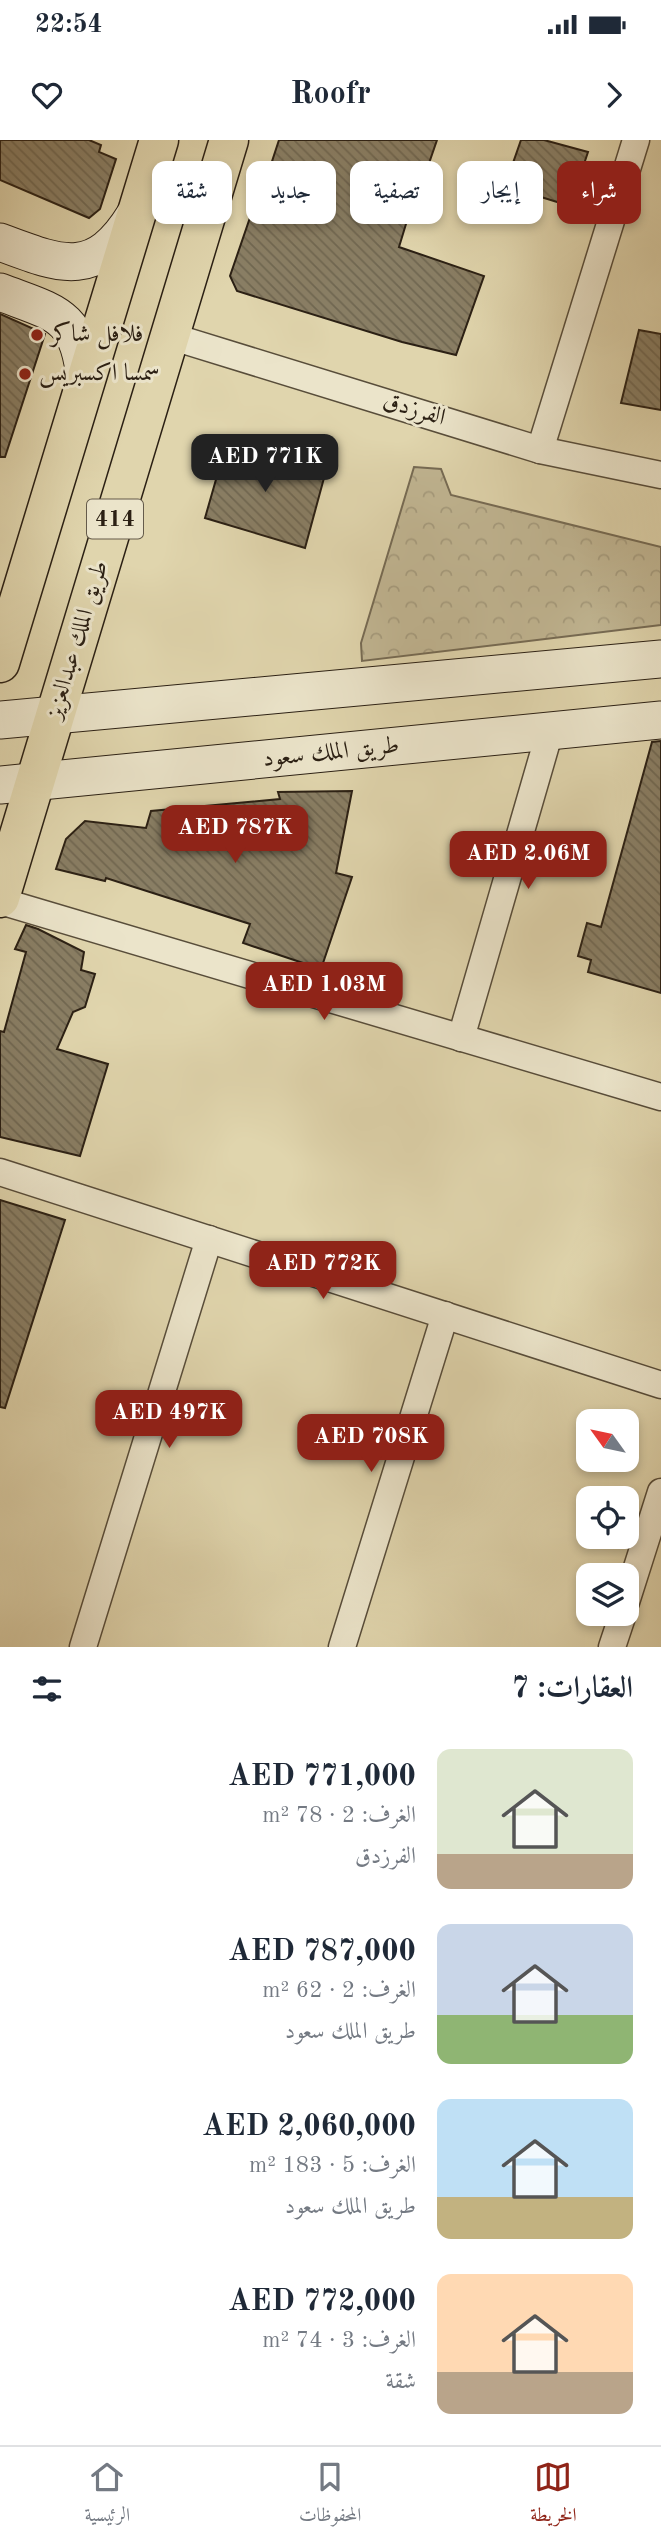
<!DOCTYPE html>
<html lang="ar">
<meta charset="utf-8">
<style>
body{margin:0;font-family:"Old Standard TT",Amiri,serif;background:#f2f2f3;color:#1f2937;direction:rtl;height:100vh;display:flex;flex-direction:column;font-size:26px;white-space:nowrap}
*{box-sizing:border-box;margin:0}
p{font-size:23px;color:#747a83}
.icon{flex:none;width:38px;height:38px;fill:none;stroke:currentColor;stroke-width:2;stroke-linecap:round;stroke-linejoin:round}
.map{position:relative;height:1507px;overflow:hidden;direction:ltr}
.sheet{display:flex;flex-direction:column;background:#fff;flex:1}
.sheet>*{flex:none}
.top-card{position:absolute;left:21px;top:21px;width:620px;height:63px;direction:rtl;display:flex;gap:14px}
.needle{width:46px;rotate:303deg}
.controls{position:absolute;left:576px;top:1269px;display:grid;gap:14px}
.controls a{display:grid;place-items:center;width:63px;height:63px;border-radius:14px;background:#fff;box-shadow:0 4px 10px #0003;font-size:35px}
.price{position:absolute;translate:-50% -60px;padding:0 16px;border-radius:14px;background:#8f2418;color:#fff;font-size:23px;line-height:46px;filter:drop-shadow(0 2px 4px #0008)}
.price::after{content:'';position:absolute;left:50%;top:42px;width:21px;height:16px;margin-left:-10px;background:inherit;clip-path:polygon(0 0,100% 0,50% 100%)}
.price.current{background:#222;color:#fff}
ul{padding:0;list-style:none}
li{display:flex;align-items:center;gap:21px;height:175px;padding:0 28px}
li span{display:grid;place-items:center;flex:none;width:196px;height:140px;border-radius:14px;color:#555}
li>.icon{margin-inline-start:auto}
span .icon{width:84px;height:84px;fill:#fffc;stroke-width:1}
li b{font-size:30px}
h2{display:flex;justify-content:space-between;align-items:center;height:84px;padding:0 28px;font-size:30px}
.chip{padding:0 24px;border-radius:14px;background:#fff;box-shadow:0 4px 10px #0003;font-size:24px;line-height:63px}
.chip.current{background:#8f2418;color:#fff}
.status{display:flex;justify-content:space-between;align-items:center;height:49px;padding:0 35px;background:#fff;direction:ltr}
.status svg{height:19px;fill:currentColor}
header{display:flex;justify-content:space-between;align-items:center;height:91px;padding:0 28px;background:#fff;font-size:32px;font-weight:800}
.tab-bar{display:flex;justify-content:space-around;align-items:center;height:98px;border-top:2px solid #e0e1e3;background:#fff;font-size:19px;color:#747a83}
.tab-bar a{display:grid;justify-items:center;gap:4px}
.tab-bar .current{color:#8f2418}
.map>svg:first-child{display:block}
</style>
<div class="status"><b>22:54</b><svg viewBox="0 0 49 12"><path d="M0 12V9h3v3zM5 12V6h3v6zM10 12V3h3v9zM15 12V0h3v12zM26 1h20v11H26zM47 4h2v5h-2z"/></svg></div>
<header><svg class="icon" aria-label="forward" viewBox="0 0 24 24"><path d="M9 5l7 7-7 7"/></svg>Roofr<svg class="icon" aria-label="heart" viewBox="0 0 24 24"><path d="M12 20l-8-8c-3-5 5-10 8-4 3-6 11-1 8 4z"/></svg></header>
<div class="map">
<svg width="661" height="1507" viewBox="0 0 661 1507">
<defs>
<pattern id="forest-crowns" width="20" height="18" patternUnits="userSpaceOnUse" patternTransform="scale(1.75)"><rect width="20" height="18" fill="#c1b693"/><path d="M2 6a3 3 0 1 1 6 0M12 15a3 3 0 1 1 6 0" fill="none" stroke="#a69c7e"/></pattern>
<pattern id="building-back-hatch" width="6" height="6" patternUnits="userSpaceOnUse" patternTransform="scale(1.75)"><rect width="6" height="6" fill="#897e64"/><path d="M-1 5l2 2M0 0l6 6M5-1l2 2" fill="none" stroke="#706751"/></pattern>
</defs>
<rect width="100%" height="100%" fill="#e0d5ad"/>
<filter id="stains"><feTurbulence type="fractalNoise" baseFrequency=".00286" numOctaves="4"/><feColorMatrix values="0 0 0 0 .2 0 0 0 0 .09 0 0 0 0 .02 0 0 0 .5 -.17"/></filter>
<radialGradient id="worn" r=".72"><stop offset=".6" stop-color="#630" stop-opacity="0"/><stop offset="1" stop-color="#630" stop-opacity=".3"/></radialGradient>
<path fill="url(#forest-crowns)" stroke="#766b54" stroke-width="2" d="M414 327 441 329 451 355 661 407V485L362 521 361 503Z"/>
<g fill="url(#building-back-hatch)" stroke="#2b2014" stroke-width="2">
<path d="M0 0H89L101 5 99 12 116 19 100 69 89 78 0 40Z"/>
<path d="M279 0H437L427 29 423 28 399 107 484 136 456 215 402 202 237 151 230 136 255 63 258 64Z"/>
<path d="M521 0H544L588 12 570 66 512 48 520 26 513 23Z"/>
<path d="M0 174 45 194 5 317H0Z"/>
<path d="M639 190 661 194V270L621 263Z"/>
<path d="M227 301 294 318 324 338 305 408 205 378Z"/>
<path d="M661 601V853L588 832 591 820 578 816 587 783 601 787 652 602Z"/>
<path d="M352 651 336 733 352 737 321 829 243 803 250 784 106 738 105 741 56 729 66 699 85 681 146 688 151 671 280 659 278 652Z"/>
<path d="M26 785 38 789 84 812 81 830 95 834 85 867 73 872 57 909 108 924 80 1016 0 997V891L4 892 26 812 15 809Z"/>
<path d="M0 1060 65 1080 5 1268 0 1267Z"/>
</g>
<g fill="none" stroke-linecap="round" stroke-linejoin="round">
<defs>
<g id="street">
<path d="M170 196 540 310 661 335"/>
<path d="M540 310 636 0"/>
<path d="M0 761 661 957"/>
<path d="M461 898 550 591"/>
<path d="M0 1032 661 1245"/>
<path d="M626 1462 661 1352"/>
<path d="M83 1507 209 1099"/>
<path d="M342 1507 445 1175"/>
<path d="M612 1507 623 1474"/>
</g>
<g id="secondary">
<path d="M0 102C61 125 95 140 135 75"/>
<path d="M0 152C55 173 79 174 85 239"/>
<path d="M0 580 661 519"/>
<path d="M0 645 661 580"/>
</g>
<g id="highway">
<path d="M0 523 159 0"/>
<path d="M0 758 229 0"/>
</g>
</defs>
<use href="#street" stroke="#584d3a" stroke-width="29"/>
<use href="#secondary" stroke="#2b2014" stroke-width="39"/>
<use href="#highway" stroke="#2b2014" stroke-width="41"/>
<use href="#street" stroke="#ebe4ca" stroke-width="26"/>
<use href="#secondary" stroke="#ebe4ca" stroke-width="37"/>
<use href="#highway" stroke="#e0d5ad" stroke-width="38"/>
</g>
<g fill="#8f2418" stroke="#ebe4ca" stroke-width="2.5">
<circle cx="37" cy="195" r="7"/>
<circle cx="25" cy="234" r="7"/>
</g>
<g text-anchor="middle" dominant-baseline="central" stroke-width="6" stroke-linejoin="round" paint-order="stroke">
<rect fill="#ebe4ca" stroke="#655b4b" stroke-width="2" x="87" y="359.5" width="56" height="39" rx="5"/>
<g font-size="23" font-weight="bold" fill="#2b2014">
<text x="115" y="379">414</text>
</g>
<g font-size="24" fill="#2b2014" stroke="#ebe4ca" text-anchor="start">
<text x="51" y="195">فلافل شاكر</text>
<text x="39" y="234">سمسا اكسبريس</text>
</g>
<g font-size="24" fill="#2b2014" stroke="#ebe4ca">
<text transform="translate(414 270) rotate(17)">الفرزدق</text>
<text transform="translate(78 500) rotate(-73)">طريق الملك عبدالعزيز</text>
<text transform="translate(331 613) rotate(-6)">طريق الملك سعود</text>
</g>
</g>
<rect width="100%" height="100%" filter="url(#stains)"/>
<rect width="100%" height="100%" fill="url(#worn)"/>
</svg>
<div class="controls">
<a><svg class="needle" viewBox="-14 -14 28 28"><path d="M0-13l5 13h-10z" fill="#e53935"/><path d="M0 13l5-13h-10z" fill="#747a83"/></svg></a>
<a><svg class="icon" aria-label="locate" viewBox="0 0 24 24"><circle cx="12" cy="12" r="6"/><path d="M12 2v4M12 18v4M2 12h4M18 12h4"/></svg></a>
<a><svg class="icon" aria-label="layers" viewBox="0 0 24 24"><path d="M12 4l9 5-9 5-9-5zM3 14l9 5 9-5"/></svg></a>
</div>
<b class="price current" style="left:265px;top:354px">AED 771K</b>
<b class="price" style="left:235px;top:725px">AED 787K</b>
<b class="price" style="left:528px;top:751px">AED 2.06M</b>
<b class="price" style="left:324px;top:882px">AED 1.03M</b>
<b class="price" style="left:323px;top:1161px">AED 772K</b>
<b class="price" style="left:169px;top:1310px">AED 497K</b>
<b class="price" style="left:371px;top:1334px">AED 708K</b>
<div class="top-card">
<a class="chip current">شراء</a>
<a class="chip">إيجار</a>
<a class="chip">تصفية</a>
<a class="chip">جديد</a>
<a class="chip">شقة</a>
</div>
</div>
<section class="sheet">
<h2>العقارات: 7<svg class="icon" aria-label="filters" viewBox="0 0 24 24"><path d="M4 7h16M4 17h16"/><circle cx="9" cy="7" r="2"/><circle cx="15" cy="17" r="2"/></svg></h2>
<ul>
<li><span style="background:linear-gradient(#dfe7d0 75%,#b9a48a 0)"><svg class="icon" aria-label="home" viewBox="0 0 24 24"><path d="M3 11l9-7 9 7M6 9v11h12V9"/></svg></span><div><b>AED 771,000</b><p>الغرف: 2 · 78 m²</p><p>الفرزدق</p></div></li>
<li><span style="background:linear-gradient(#c9d6e8 65%,#8fb573 0)"><svg class="icon" aria-label="home" viewBox="0 0 24 24"><path d="M3 11l9-7 9 7M6 9v11h12V9"/></svg></span><div><b>AED 787,000</b><p>الغرف: 2 · 62 m²</p><p>طريق الملك سعود</p></div></li>
<li><span style="background:linear-gradient(#bfe0f5 70%,#c2b280 0)"><svg class="icon" aria-label="home" viewBox="0 0 24 24"><path d="M3 11l9-7 9 7M6 9v11h12V9"/></svg></span><div><b>AED 2,060,000</b><p>الغرف: 5 · 183 m²</p><p>طريق الملك سعود</p></div></li>
<li><span style="background:linear-gradient(#ffd9b3 70%,#b9a48a 0)"><svg class="icon" aria-label="home" viewBox="0 0 24 24"><path d="M3 11l9-7 9 7M6 9v11h12V9"/></svg></span><div><b>AED 772,000</b><p>الغرف: 3 · 74 m²</p><p>شقة</p></div></li>
</ul>
</section>
<nav class="tab-bar">
<a class="current"><svg class="icon" aria-label="map" viewBox="0 0 24 24"><path d="M3 6l6-2 6 2 6-2v14l-6 2-6-2-6 2zM9 4v14M15 6v14"/></svg>الخريطة</a>
<a><svg class="icon" aria-label="saved" viewBox="0 0 24 24"><path d="M7 4h10v16l-5-4-5 4z"/></svg>المحفوظات</a>
<a><svg class="icon" aria-label="home" viewBox="0 0 24 24"><path d="M3 11l9-7 9 7M6 9v11h12V9"/></svg>الرئيسية</a>
</nav>
